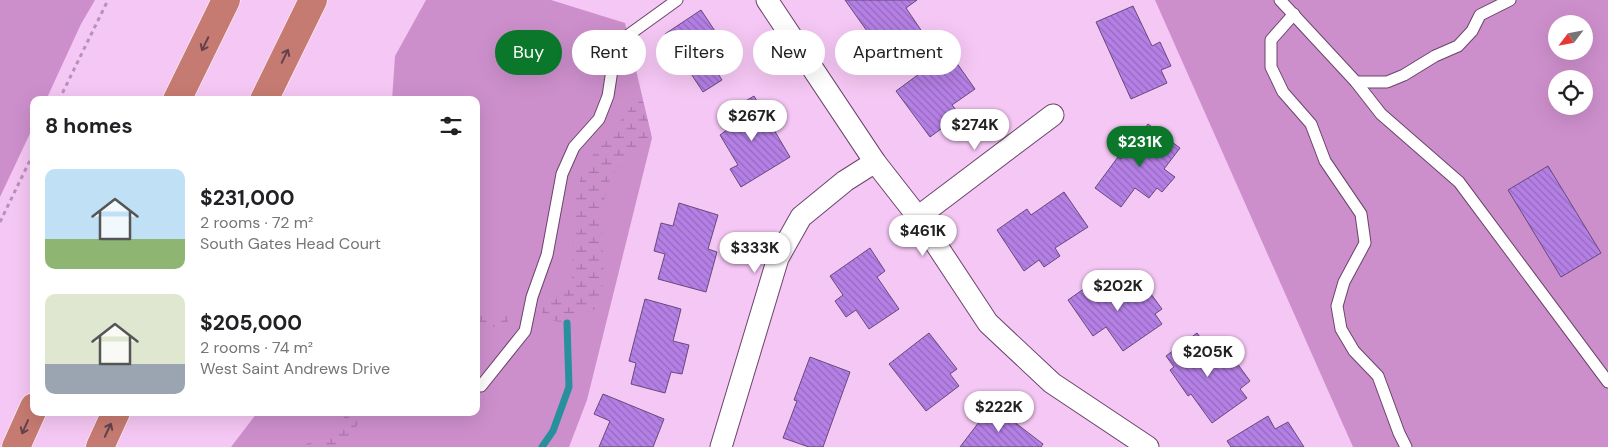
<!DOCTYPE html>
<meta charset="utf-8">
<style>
body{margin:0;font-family:"DM Sans",sans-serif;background:#f2f2f2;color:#202124;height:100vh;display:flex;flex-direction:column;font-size:19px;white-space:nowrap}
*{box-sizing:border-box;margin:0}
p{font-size:16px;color:#757577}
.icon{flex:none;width:28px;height:28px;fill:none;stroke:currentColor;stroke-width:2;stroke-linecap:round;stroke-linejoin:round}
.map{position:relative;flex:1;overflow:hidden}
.details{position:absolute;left:30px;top:96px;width:450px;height:320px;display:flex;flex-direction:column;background:#fff;border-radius:10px;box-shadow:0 5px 20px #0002}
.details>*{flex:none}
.top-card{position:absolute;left:495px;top:30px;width:475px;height:45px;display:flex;gap:10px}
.needle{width:32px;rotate:238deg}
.controls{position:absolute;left:1548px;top:15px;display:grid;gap:10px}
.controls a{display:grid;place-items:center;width:45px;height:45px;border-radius:50%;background:#fff;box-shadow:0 5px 20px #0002;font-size:25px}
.price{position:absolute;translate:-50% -42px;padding:0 11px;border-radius:18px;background:#fff;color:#222;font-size:16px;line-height:32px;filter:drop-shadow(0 1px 2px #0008)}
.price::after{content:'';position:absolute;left:50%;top:30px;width:15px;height:11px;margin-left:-8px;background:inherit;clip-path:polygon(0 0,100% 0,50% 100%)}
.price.on{background:#0a772b;color:#fff}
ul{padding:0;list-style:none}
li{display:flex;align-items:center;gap:15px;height:125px;padding:0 15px}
li span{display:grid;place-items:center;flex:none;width:140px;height:100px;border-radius:10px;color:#555}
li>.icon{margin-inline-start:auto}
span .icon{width:60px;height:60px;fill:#fffc;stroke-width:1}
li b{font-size:21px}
h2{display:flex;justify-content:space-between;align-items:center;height:60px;padding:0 15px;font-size:21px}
.tag{padding:0 18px;border-radius:22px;background:#fff;box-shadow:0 5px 20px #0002;font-size:18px;line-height:45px}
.tag.on{background:#0a772b;color:#fff}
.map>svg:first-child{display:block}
</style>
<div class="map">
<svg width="1608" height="447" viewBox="0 0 1608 447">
<defs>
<pattern id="wetland-marsh" width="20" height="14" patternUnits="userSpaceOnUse" patternTransform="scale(1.25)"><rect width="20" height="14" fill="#cd8fcc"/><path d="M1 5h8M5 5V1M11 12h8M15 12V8" fill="none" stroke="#a875a7"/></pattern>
<pattern id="building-back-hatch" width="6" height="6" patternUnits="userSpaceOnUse" patternTransform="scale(1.25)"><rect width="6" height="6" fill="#b580e6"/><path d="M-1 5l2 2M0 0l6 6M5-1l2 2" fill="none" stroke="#9569bc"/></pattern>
</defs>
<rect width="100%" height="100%" fill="#f5c7f4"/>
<g fill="#cd8fcc" fill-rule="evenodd">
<path d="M0 0H95L81 24 46 100H34V125L0 197Z"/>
<path d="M426 0H551L625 23 652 138 587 400 569 447H231L257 413 476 412V100H392L395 56Z"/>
<path d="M1155 0H1608V447H1353ZM1556 24H1584V51H1556ZM1556 79H1584V106H1556Z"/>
</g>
<g fill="url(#wetland-marsh)">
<path d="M641 95 651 134 611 176 601 212 604 281 595 309 567 323 543 319 541 303 563 296 572 282 575 197 585 165Z"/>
<path d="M476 312 509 316 506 328 476 325Z"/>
<path d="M347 413H363L354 431 336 447H297L332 435Z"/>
</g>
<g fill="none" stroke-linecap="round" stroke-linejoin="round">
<path stroke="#27909c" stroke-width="7" d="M542 447 553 431 569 387 567 323"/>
</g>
<g fill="url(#building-back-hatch)" stroke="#634b7a">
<path d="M845 0H917L906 8 927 39 882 70 859 36 867 31Z"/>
<path d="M1133 6 1152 46 1160 42 1171 66 1161 70 1167 83 1131 99 1096 22Z"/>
<path d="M701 10 733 58 715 69 722 80 703 92 665 34Z"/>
<path d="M949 52 975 89 952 105 960 115 930 137 896 91Z"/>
<path d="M754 96 790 157 741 187 730 169 738 165 720 135 727 130 719 117Z"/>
<path d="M1148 124 1180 148 1164 169 1175 177 1162 192 1157 188 1149 198 1135 188 1121 207 1095 188 1118 157 1121 159Z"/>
<path d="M1548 166 1601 253 1561 277 1508 190Z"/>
<path d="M1064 192 1088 227 1055 248 1060 256 1044 267 1039 260 1024 271 997 230 1027 209 1031 215Z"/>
<path d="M679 203 718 215 708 249 717 252 706 292 658 279 665 254 654 251 661 223 673 226Z"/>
<path d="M870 248 885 271 877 277 899 309 869 329 856 310 846 317 835 301 843 295 830 276Z"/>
<path d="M1126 276 1140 296 1148 290 1162 309 1155 314 1162 324 1123 351 1106 327 1093 336 1068 300 1095 281 1103 292Z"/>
<path d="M645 299 681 309 673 341 689 345 682 374 671 372 665 393 631 384 636 363 629 361Z"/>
<path d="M929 333 957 369 950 374 959 386 926 411 889 364Z"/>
<path d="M1197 333 1220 364 1231 355 1250 381 1240 389 1247 398 1212 423 1191 394 1188 396 1170 370 1174 367 1166 356Z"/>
<path d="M810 357 850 372 823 447H809L783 438 797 401 794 400Z"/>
<path d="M603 394 664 419 653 447H599L610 421 594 414Z"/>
<path d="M992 405 1043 444 1041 447H960Z"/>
<path d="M1268 416 1275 429 1288 422 1304 447H1231L1227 441Z"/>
</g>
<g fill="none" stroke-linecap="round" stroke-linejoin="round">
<defs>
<g id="lane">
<path d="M1280 0 1356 82 1381 114 1459 182 1608 382"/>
<path d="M1294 14 1271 40V67L1283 92 1311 124 1325 161 1361 214 1365 243 1344 282 1337 306 1341 329 1354 351 1378 376 1399 433 1406 447"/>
<path d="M1356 82H1387L1404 75 1435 56 1458 46 1472 31 1480 15 1510 0"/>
<path d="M481 386 525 331 532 297 547 255 562 174 574 147 599 119 608 96 616 44 677 0"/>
</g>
<g id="street">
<path d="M767 0 875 162 918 217 988 323 1052 383 1148 447"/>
<path d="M918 217 1053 115"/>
<path d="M721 447 778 258 801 217 845 181 875 162"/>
</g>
<g id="highway">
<path d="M177 100 226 0"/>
<path d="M264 100 313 0"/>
<path d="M16 447 34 407"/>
<path d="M100 447 116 412"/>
</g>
</defs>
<use href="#lane" stroke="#6b446b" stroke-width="13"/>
<use href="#street" stroke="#6b446b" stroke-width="23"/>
<use href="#highway" stroke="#fff" stroke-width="29"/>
<g stroke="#b692b5" stroke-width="3" stroke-dasharray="4 4" stroke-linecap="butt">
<path d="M59 100 108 0"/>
<path d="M0 222 34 152"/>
</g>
<use href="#lane" stroke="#fff" stroke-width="11"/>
<use href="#street" stroke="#fff" stroke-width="21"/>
<use href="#highway" stroke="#c67b72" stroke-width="28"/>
</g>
<defs><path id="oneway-shaft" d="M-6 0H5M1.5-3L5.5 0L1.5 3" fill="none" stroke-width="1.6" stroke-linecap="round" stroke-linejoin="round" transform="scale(1.25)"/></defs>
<g stroke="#62424d">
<use href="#oneway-shaft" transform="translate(205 44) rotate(116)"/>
<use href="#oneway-shaft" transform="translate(285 56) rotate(-64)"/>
<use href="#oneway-shaft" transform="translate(25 427) rotate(114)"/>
<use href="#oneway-shaft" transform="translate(108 430) rotate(-65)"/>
</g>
</svg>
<div class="controls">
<a><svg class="needle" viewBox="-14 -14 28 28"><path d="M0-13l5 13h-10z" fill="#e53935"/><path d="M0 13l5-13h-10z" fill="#757577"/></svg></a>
<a><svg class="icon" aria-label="locate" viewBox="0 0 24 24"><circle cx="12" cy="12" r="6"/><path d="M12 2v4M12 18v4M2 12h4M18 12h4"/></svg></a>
</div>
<b class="price" style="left:752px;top:142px">$267K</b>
<b class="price" style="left:975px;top:151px">$274K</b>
<b class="price on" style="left:1140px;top:168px">$231K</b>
<b class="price" style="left:923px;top:257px">$461K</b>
<b class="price" style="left:755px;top:274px">$333K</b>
<b class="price" style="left:1118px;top:312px">$202K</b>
<b class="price" style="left:1208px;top:378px">$205K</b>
<b class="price" style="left:999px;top:433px">$222K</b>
<div class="top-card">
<a class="tag on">Buy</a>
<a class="tag">Rent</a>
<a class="tag">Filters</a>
<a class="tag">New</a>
<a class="tag">Apartment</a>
</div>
<section class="details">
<h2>8 homes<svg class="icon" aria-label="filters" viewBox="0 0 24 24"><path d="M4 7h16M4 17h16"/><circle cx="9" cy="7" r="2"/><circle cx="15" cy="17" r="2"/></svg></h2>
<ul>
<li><span style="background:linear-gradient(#bfe0f5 70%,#8fb573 0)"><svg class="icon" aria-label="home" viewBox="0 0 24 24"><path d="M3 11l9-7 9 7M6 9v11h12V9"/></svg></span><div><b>$231,000</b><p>2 rooms · 72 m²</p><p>South Gates Head Court</p></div></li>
<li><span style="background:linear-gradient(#dfe7d0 70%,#9aa5b1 0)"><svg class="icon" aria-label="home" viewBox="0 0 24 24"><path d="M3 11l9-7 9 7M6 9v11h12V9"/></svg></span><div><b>$205,000</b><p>2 rooms · 74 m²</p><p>West Saint Andrews Drive</p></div></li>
</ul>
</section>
</div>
